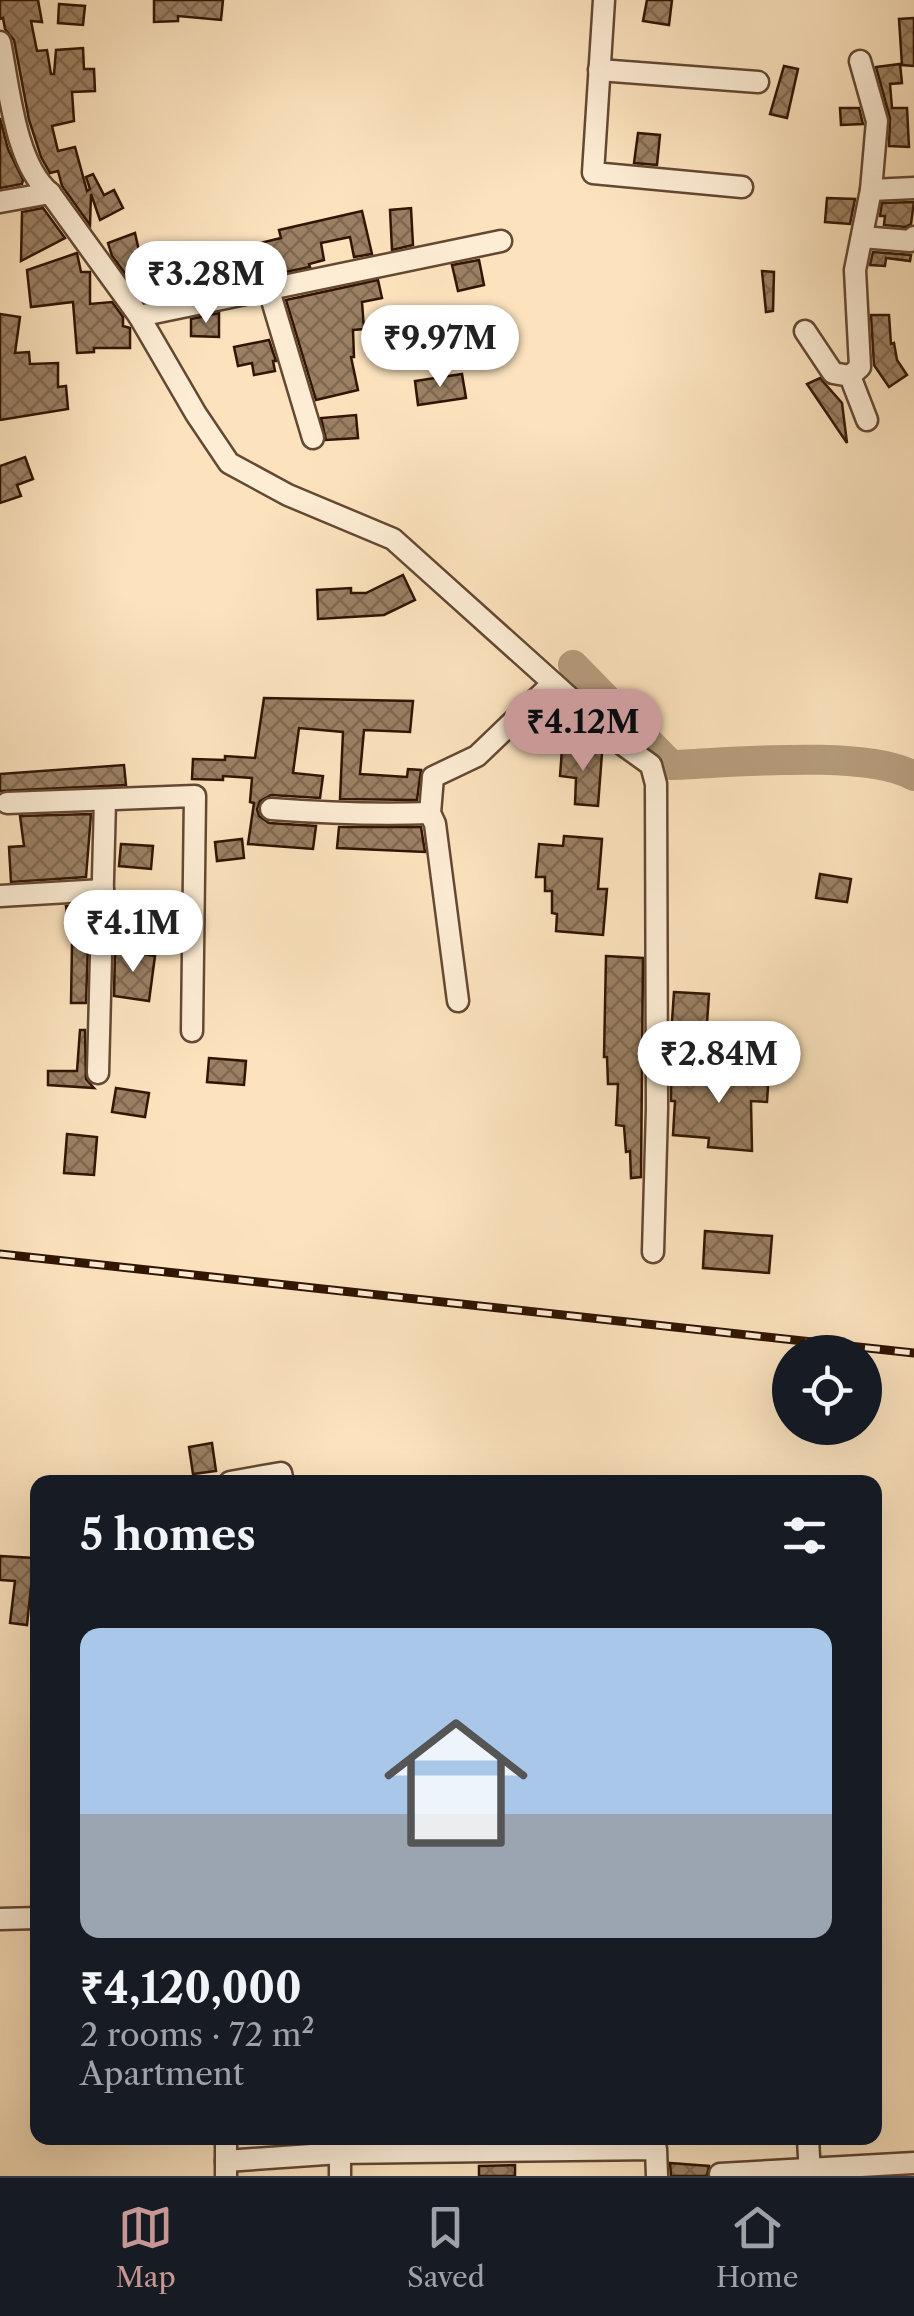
<!DOCTYPE html>
<meta charset="utf-8">
<style>
body{margin:0;font-family:"Libre Caslon Text",serif;background:#20242c;color:#f1f3f6;height:100vh;display:flex;flex-direction:column;font-size:38px;white-space:nowrap}
*{box-sizing:border-box;margin:0}
p{font-size:32px;color:#9ea1a6}
.icon{flex:none;width:55px;height:55px;fill:none;stroke:currentColor;stroke-width:2;stroke-linecap:round;stroke-linejoin:round}
.map{position:relative;flex:1;overflow:hidden}
.sheet{position:absolute;left:30px;top:1475px;width:852px;height:670px;display:flex;flex-direction:column;background:#171b24;border-radius:20px;box-shadow:0 10px 40px #0002}
.sheet>*{flex:none}
.controls{position:absolute;left:772px;top:1335px;display:grid;gap:20px}
.controls a{display:grid;place-items:center;width:110px;height:110px;border-radius:50%;background:#171b24;box-shadow:0 10px 40px #0002;font-size:50px}
.price{position:absolute;translate:-50% -85px;padding:0 22px;border-radius:35px;background:#fff;color:#222;font-size:32px;line-height:65px;filter:drop-shadow(0 2px 5px #0008)}
.price::after{content:'';position:absolute;left:50%;top:60px;width:30px;height:22px;margin-left:-15px;background:inherit;clip-path:polygon(0 0,100% 0,50% 100%)}
.price.current{background:#c59692;color:#111}
ul{padding:0;list-style:none}
li{display:grid;align-content:center;gap:20px;height:530px;padding:0 50px}
li+li{border-top:2px solid #363941}
li span{display:grid;place-items:center;height:310px;border-radius:20px;color:#555}
li>.icon{margin-inline-start:auto}
span .icon{width:180px;height:180px;fill:#fffc;stroke-width:1}
li b{font-size:42px}
h2{display:flex;justify-content:space-between;align-items:center;height:120px;padding:0 50px;font-size:42px}
.tab-bar{display:flex;justify-content:space-around;align-items:center;height:140px;border-top:2px solid #363941;background:#171b24;font-size:28px;color:#9ea1a6}
.tab-bar a{display:grid;justify-items:center;gap:5px}
.tab-bar .current{color:#c59692}
.map>svg:first-child{display:block}
</style>
<div class="map">
<svg width="914" height="2176" viewBox="0 0 914 2176">
<defs>
<pattern id="building-cross-hatch" width="8" height="8" patternUnits="userSpaceOnUse" patternTransform="scale(2.5)"><rect width="8" height="8" fill="#9b8064"/><path d="M0 0l8 8M0 8l8-8" fill="none" stroke="#7f6850"/></pattern>
</defs>
<rect width="100%" height="100%" fill="#fce3be"/>
<filter id="stains"><feTurbulence type="fractalNoise" baseFrequency=".002" numOctaves="4"/><feColorMatrix values="0 0 0 0 .2 0 0 0 0 .09 0 0 0 0 .02 0 0 0 .5 -.17"/></filter>
<radialGradient id="worn" r=".72"><stop offset=".6" stop-color="#630" stop-opacity="0"/><stop offset="1" stop-color="#630" stop-opacity=".3"/></radialGradient>
<g fill="none" stroke-linecap="round" stroke-linejoin="round">
<path stroke="#b79d7e" stroke-width="30" d="M573 665 671 765C729 763 867 749 914 776"/>
</g>
<g fill="url(#building-cross-hatch)" stroke="#311503" stroke-width="2.5">
<path d="M0 0H38L42 22 31 21 37 51 47 50 51 74H54L56 50 83 48 84 69H94L95 91 72 92 74 121 52 126 58 151 75 147 87 191 90 189 86 177 93 174 104 195 114 190 123 208 100 220 91 194 90 225 62 186 58 171 50 173 41 157 29 120 14 40 5 29 3 18 0 19Z"/>
<path d="M154 0H223L221 20 178 16V21L154 22Z"/>
<path d="M647 0H672L669 25 643 21Z"/>
<path d="M59 4 85 6 83 25 58 23Z"/>
<path d="M914 18V66L902 65 899 19Z"/>
<path d="M900 64 902 83 890 84 892 108H907L909 147 889 146 890 118 876 67Z"/>
<path d="M784 66 798 69 787 118 770 114Z"/>
<path d="M840 108H859L863 124 841 125Z"/>
<path d="M0 118 8 149 23 180 22 184 0 188Z"/>
<path d="M638 133 660 135 657 165 634 163Z"/>
<path d="M827 198 855 199 850 224 825 222Z"/>
<path d="M914 202 911 224 905 227 884 225 885 216H880L882 203Z"/>
<path d="M43 208 65 238 21 261 22 212Z"/>
<path d="M411 208 413 245 392 250 390 210Z"/>
<path d="M362 211 372 254 354 257 350 237 321 243 324 260 309 264 310 267 246 280 239 248 281 238 279 230Z"/>
<path d="M135 233 145 277 130 280 112 256 108 243Z"/>
<path d="M873 252 911 255 910 261 886 258 885 266 870 265Z"/>
<path d="M77 253 81 272H90V304L112 302 123 317V326L130 328V348H94V352L77 353 73 302 31 307 27 270Z"/>
<path d="M479 260 484 285 458 291 452 265Z"/>
<path d="M210 267 216 286 167 296 162 276Z"/>
<path d="M762 271 774 272 773 311 766 312Z"/>
<path d="M378 280 382 298 362 302 364 329 353 330 354 357H351L358 390 316 400 286 300Z"/>
<path d="M451 308 454 328 419 333 416 312Z"/>
<path d="M219 313V337L191 336V319Z"/>
<path d="M0 314 20 317 15 353 29 352 30 364 58 363V387L66 386 68 409 0 420Z"/>
<path d="M871 315H889L891 344 894 343 897 360 907 375 889 387 874 365Z"/>
<path d="M269 340 276 361H273L275 371 254 375 252 363 238 366 234 347Z"/>
<path d="M462 374 466 398 418 405 415 381Z"/>
<path d="M820 378 842 403 847 443 807 384Z"/>
<path d="M356 415 358 438 326 440 321 418Z"/>
<path d="M25 457 33 479 17 485 21 496 0 503V466Z"/>
<path d="M403 575 415 600 384 615 318 619 317 590 351 588V593H366Z"/>
<path d="M264 698 413 701 410 732 364 730 360 774 407 777 408 769 421 770 417 800 340 799 343 732 299 728 293 773 323 776 320 798 271 795 260 801 257 809 259 816 269 823 316 826 313 849 248 844 254 803 250 802 252 778 223 776V780L192 779 193 759 225 760V756L255 758Z"/>
<path d="M562 749 602 753 598 806 575 804 576 778 560 776Z"/>
<path d="M124 765 126 785 0 791V774Z"/>
<path d="M91 814 86 877 11 882 9 847 24 846 20 816Z"/>
<path d="M339 827H421L425 852 337 848Z"/>
<path d="M564 836 602 839 598 889H607L603 935 556 931 557 914 552 913V891H545V877H536L539 844 563 846Z"/>
<path d="M242 839 244 858 217 861 215 842Z"/>
<path d="M121 844 153 846 151 869 119 866Z"/>
<path d="M820 874 851 879 847 902 816 898Z"/>
<path d="M89 905 88 920 68 922 66 906Z"/>
<path d="M72 945H88L86 1003H71Z"/>
<path d="M115 950 155 956 149 1001 114 996Z"/>
<path d="M606 956 643 958 641 1177 631 1178 630 1151 626 1152 624 1126 616 1125 618 1084H608L607 1057H604Z"/>
<path d="M674 992 709 994 706 1038 671 1036Z"/>
<path d="M80 1030H85L86 1079 94 1088 48 1085V1071H77Z"/>
<path d="M209 1058 246 1061 244 1085 207 1082Z"/>
<path d="M711 1067 769 1071 767 1102 751 1101 752 1151 708 1147 709 1138 673 1135 675 1101H671V1078L710 1081Z"/>
<path d="M116 1088 149 1093 145 1117 112 1112Z"/>
<path d="M67 1134 97 1137 94 1175 64 1173Z"/>
<path d="M705 1231 772 1236 769 1273 703 1268Z"/>
<path d="M212 1443 216 1471 193 1474 189 1447Z"/>
<path d="M0 1556 34 1558 27 1625 10 1623 15 1581 0 1580Z"/>
<path d="M670 2163 709 2166 707 2176H671Z"/>
<path d="M515 2165V2176H479V2166Z"/>
</g>
<g fill="none" stroke-linecap="round" stroke-linejoin="round">
<defs>
<g id="minor">
<path d="M604 0 593 173 742 187"/>
<path d="M0 42C9 86 15 164 50 193L139 316 196 414 229 463 288 495 393 539 619 742 651 765 656 784 657 1109 653 1252"/>
<path d="M599 70 758 82"/>
<path d="M871 190 914 188"/>
<path d="M0 202 50 193"/>
<path d="M862 237 910 241 914 237"/>
<path d="M268 287 313 438"/>
<path d="M139 316 501 241"/>
<path d="M805 331 833 373 850 376 867 420"/>
<path d="M850 376 860 367 855 270 871 190 877 121 860 61"/>
<path d="M7 803 195 796 192 1031"/>
<path d="M271 809C325 813 376 815 430 813"/>
<path d="M0 896 103 890"/>
<path d="M458 1001 435 824 430 813 433 777 477 756 553 683"/>
<path d="M98 1073 105 800"/>
<path d="M230 1482 281 1473 283 1482"/>
<path d="M0 1919 38 1918"/>
<path d="M226 2138V2176"/>
<path d="M340 2138V2176"/>
<path d="M808 2138 810 2176"/>
<path d="M226 2161 340 2153 656 2149 657 2176"/>
<path d="M720 2174 914 2163"/>
</g>
</defs>
<use href="#minor" stroke="#644832" stroke-width="25"/>
<use href="#minor" stroke="#fdedd5" stroke-width="20"/>
<defs>
<path id="rail" d="M0 1254 914 1353"/>
</defs>
<use href="#rail" stroke="#311503" stroke-width="9"/>
<use href="#rail" stroke="#fdedd5" stroke-width="5" stroke-dasharray="15" stroke-linecap="butt"/>
</g>
<rect width="100%" height="100%" filter="url(#stains)"/>
<rect width="100%" height="100%" fill="url(#worn)"/>
</svg>
<div class="controls">
<a><svg class="icon" aria-label="locate" viewBox="0 0 24 24"><circle cx="12" cy="12" r="6"/><path d="M12 2v4M12 18v4M2 12h4M18 12h4"/></svg></a>
</div>
<b class="price" style="left:206px;top:326px">₹3.28M</b>
<b class="price" style="left:440px;top:390px">₹9.97M</b>
<b class="price current" style="left:583px;top:774px">₹4.12M</b>
<b class="price" style="left:133px;top:975px">₹4.1M</b>
<b class="price" style="left:719px;top:1106px">₹2.84M</b>
<section class="sheet">
<h2>5 homes<svg class="icon" aria-label="filters" viewBox="0 0 24 24"><path d="M4 7h16M4 17h16"/><circle cx="9" cy="7" r="2"/><circle cx="15" cy="17" r="2"/></svg></h2>
<ul>
<li><span style="background:linear-gradient(#a9c7e8 60%,#9aa5b1 0)"><svg class="icon" aria-label="home" viewBox="0 0 24 24"><path d="M3 11l9-7 9 7M6 9v11h12V9"/></svg></span><div><b>₹4,120,000</b><p>2 rooms · 72 m²</p><p>Apartment</p></div></li>
</ul>
</section>
</div>
<nav class="tab-bar">
<a class="current"><svg class="icon" aria-label="map" viewBox="0 0 24 24"><path d="M3 6l6-2 6 2 6-2v14l-6 2-6-2-6 2zM9 4v14M15 6v14"/></svg>Map</a>
<a><svg class="icon" aria-label="saved" viewBox="0 0 24 24"><path d="M7 4h10v16l-5-4-5 4z"/></svg>Saved</a>
<a><svg class="icon" aria-label="home" viewBox="0 0 24 24"><path d="M3 11l9-7 9 7M6 9v11h12V9"/></svg>Home</a>
</nav>
